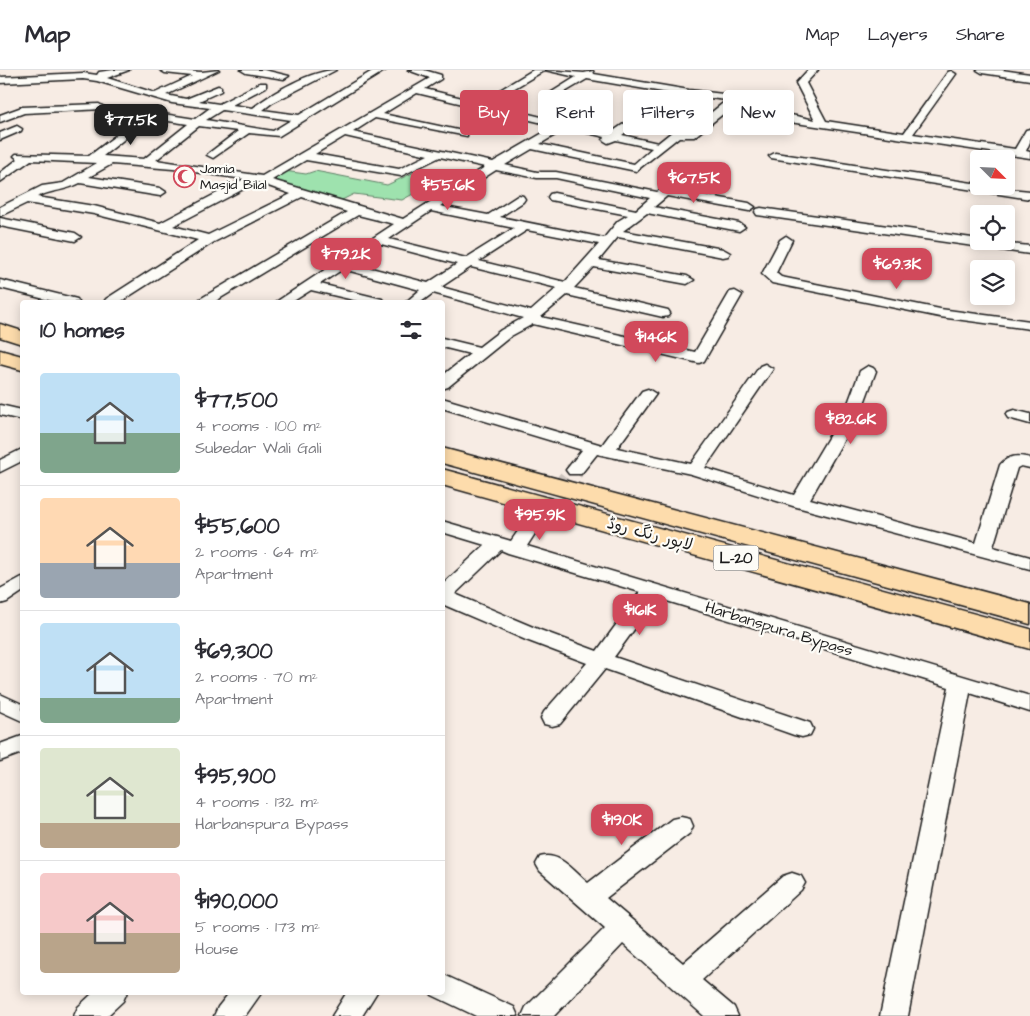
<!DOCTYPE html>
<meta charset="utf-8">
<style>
body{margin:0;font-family:"Architects Daughter","Playpen Sans Arabic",sans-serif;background:#f2f2f3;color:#2b2b33;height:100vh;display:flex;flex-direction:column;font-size:19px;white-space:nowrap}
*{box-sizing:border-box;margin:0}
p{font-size:16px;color:#7c7c81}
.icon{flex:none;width:28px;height:28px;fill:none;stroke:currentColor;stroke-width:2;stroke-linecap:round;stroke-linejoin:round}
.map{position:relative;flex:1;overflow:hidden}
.sheet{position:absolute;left:20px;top:230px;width:425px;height:695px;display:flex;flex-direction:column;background:#fff;border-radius:5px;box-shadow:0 2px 12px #0003}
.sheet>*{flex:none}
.banner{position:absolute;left:460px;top:20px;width:475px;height:45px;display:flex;gap:10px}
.needle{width:32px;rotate:114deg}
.controls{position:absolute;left:970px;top:80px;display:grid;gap:10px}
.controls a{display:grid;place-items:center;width:45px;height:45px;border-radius:5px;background:#fff;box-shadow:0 2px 12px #0003;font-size:25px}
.price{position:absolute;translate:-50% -42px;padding:0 11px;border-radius:10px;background:#d1495b;color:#fff;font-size:16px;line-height:32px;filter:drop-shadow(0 1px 2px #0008)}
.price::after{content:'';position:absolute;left:50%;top:30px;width:15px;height:11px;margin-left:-8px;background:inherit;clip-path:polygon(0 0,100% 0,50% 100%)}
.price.on{background:#222;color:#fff}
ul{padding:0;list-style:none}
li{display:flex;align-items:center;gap:15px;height:125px;padding:0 20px}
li+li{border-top:1px solid #e1e1e2}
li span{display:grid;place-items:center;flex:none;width:140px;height:100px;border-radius:5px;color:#555}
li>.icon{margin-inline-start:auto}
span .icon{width:60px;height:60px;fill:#fffc;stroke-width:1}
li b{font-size:21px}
h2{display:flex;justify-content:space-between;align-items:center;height:60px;padding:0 20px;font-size:21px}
.pill{padding:0 18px;border-radius:5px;background:#fff;box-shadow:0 2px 12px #0003;font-size:18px;line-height:45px}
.pill.on{background:#d1495b;color:#fff}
header{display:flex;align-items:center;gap:30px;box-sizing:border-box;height:70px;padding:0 25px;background:#fff;border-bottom:1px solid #e1e1e2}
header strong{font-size:24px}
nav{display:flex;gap:28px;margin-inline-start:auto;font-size:18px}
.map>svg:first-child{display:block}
</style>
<header>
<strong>Map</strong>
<nav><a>Map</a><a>Layers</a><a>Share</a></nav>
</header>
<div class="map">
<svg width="1030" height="946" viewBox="0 0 1030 946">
<rect width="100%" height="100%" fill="#f7ece4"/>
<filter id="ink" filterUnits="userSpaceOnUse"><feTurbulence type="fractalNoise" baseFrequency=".02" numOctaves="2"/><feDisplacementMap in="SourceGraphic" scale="10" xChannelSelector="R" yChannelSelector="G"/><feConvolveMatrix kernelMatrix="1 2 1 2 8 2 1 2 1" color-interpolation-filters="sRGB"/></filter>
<g filter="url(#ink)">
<path fill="#9ee2ae" stroke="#5d7f65" d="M419 100 446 106 402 130 354 124 338 132 270 110 284 101 306 104 315 101 387 115Z"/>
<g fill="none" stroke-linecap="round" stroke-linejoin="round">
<path stroke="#cbc2bc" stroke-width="19" stroke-dasharray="19 9" stroke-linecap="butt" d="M538 445 575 400"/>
<defs>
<g id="minor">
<path d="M113 0H129L107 8 155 23 192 6 165 3 160 0 202 2 219 0 166 25 186 29 218 16 221 17V21L199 31 219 34 260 13H266V17L232 35 253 38C271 23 312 0 336 0L272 33 263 40 299 45 374 0H386L279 66 249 63 213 88 207 85 209 83 238 61 199 56 156 90 262 106 430 8 408 0H424L441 5V9L425 19 562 52 598 31H606V35L575 53 612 62 625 53 644 50 680 25 587 9 548 32 543 29 544 27 576 7 545 0 584 3 593 1 594 4 689 20 757 28 768 31 772 41 815 50 796 13 808 0H818L806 13 826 51 904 63 948 2 951 1 956 4 913 64 1015 79 1026 60 1030 59V72L1026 81 1030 82V88L776 50 763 45 759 35 738 32 694 67H679L636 101 532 79 505 95 537 102H556L657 122 664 118 749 133 755 137 749 141 667 126 654 137 739 153 745 157 739 161 647 143 623 161 723 179 730 183 728 186 723 187 618 167 599 190 687 206 694 210 687 214 594 197 574 218 668 240 670 243 668 246 663 247 567 225 541 247 695 282 730 222 735 221 742 225 704 291 699 293 533 254 511 266 448 317 442 319V306L470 284 442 277V268L479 277 501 260 523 248 433 223 421 232H406L420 220 343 199 320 214 382 229 384 232H362L311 220 292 232H276L394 154 358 145 214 232H198L200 229 347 142 302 127 214 172 120 232H104L106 229 198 170 94 144 27 133 0 146V137L42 116 63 113 97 93 31 90 0 112V103L18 89 14 86 16 84 89 86 119 63 150 48 121 43V39L125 38 195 49 210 38 172 33 97 11 83 9 0 13V7L83 3 97 5 99 2ZM417 23 555 56 493 92 353 62 375 48 467 66V62L383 44ZM691 26 727 30 688 61H673L658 73 622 65 632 58 651 55ZM222 40 291 50 273 61 206 50ZM162 50 188 54 144 89 103 86 127 67ZM567 58 605 67 603 70 608 73 616 70 652 78 634 94 540 74ZM345 66 428 85 399 99 315 84ZM440 87 485 97 403 149 272 110 306 90 401 106ZM112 94 173 99 244 109 160 153 94 136 37 127C51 120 66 121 80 113L160 126 166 122 160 118 89 107ZM496 100 537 108H556L650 128 636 140 554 123 550 124 548 127 550 130 628 145 618 151 604 168 500 147 523 132 525 129 523 126 519 125 488 145 440 136ZM257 112 291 124 208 165 173 156ZM431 141 514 158 466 188 389 169ZM527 160 599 174 565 212 479 191ZM381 174 457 194 428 213 352 193ZM471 197 557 218 531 241 441 217Z"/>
<path d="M241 0H264L289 6 284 9 246 3Z"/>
<path d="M533 0H545L508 22 500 20Z"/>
<path d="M977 0H1002L1030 4V10L982 3Z"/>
<path d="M99 34 104 37 103 39 24 43 0 52V45L22 37Z"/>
<path d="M17 56 22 59 21 61 0 70V63Z"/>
<path d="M775 83 979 114V116L1030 121V129L771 88 769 86Z"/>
<path d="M761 138 979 169V171L1030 176V184L757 145 755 142 757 139Z"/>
<path d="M0 148 75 163 81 167 75 171 0 156Z"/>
<path d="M786 166 792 170 776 203 781 207 940 239 1030 251V259L940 247 772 213 762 204 780 170Z"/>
<path d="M0 210 77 229 79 232H57L0 218Z"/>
<path d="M765 294 773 299 705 398 794 425 847 336 860 301 868 296 873 298 876 301 863 336 810 429 976 473 1000 395C1008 385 1019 385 1030 388V398L1021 396 1017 398 993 477 1030 487V499L793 436 691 404 597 384 581 404H569L566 400 582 380 442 338V328L602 375 642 321 648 319 656 324 617 378 691 394 760 296Z"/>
<path d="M0 335 22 340V350L0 345Z"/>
<path d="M1014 340 1030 344V354L1008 348 1006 345 1008 342Z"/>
<path d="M22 379V391L0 402V390Z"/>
<path d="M538 440 544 441 547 445 527 476 1030 626V642L970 623 908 946H880L949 617 657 528 614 587 810 653 813 659 810 665 802 667 794 665 605 599 560 654 552 656 544 654 541 648 544 642 587 593 526 570 442 534V515L485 475 442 462V451L511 471 532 441ZM501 480 508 483 640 522 597 581 540 560 455 524Z"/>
<path d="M22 507V522L7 532 0 534V519Z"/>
<path d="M0 624 22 634V651L0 641Z"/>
<path d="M22 666V683L0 691V674Z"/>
<path d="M681 747 690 749 693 756 690 763 606 828 683 893 783 806 792 803 801 806 805 813 801 820 702 910 734 937 738 946H704L623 874 554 946H522L526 937 605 858 540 801 536 794 540 787C559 781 574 801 588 813L672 749Z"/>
<path d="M442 904 514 937 518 946H476L432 925 431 922H442Z"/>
<path d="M94 922H127L123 931 107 946H74L78 937Z"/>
<path d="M230 922H262L245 946H214L218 937Z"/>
<path d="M347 922H377L362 946H332Z"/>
</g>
<g id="highway">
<path d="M0 254 22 261V274L0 267Z"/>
<path d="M0 280 22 286V300L0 294Z"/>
<path d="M442 378 1030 534V554L442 393Z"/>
<path d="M442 399 1030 559V579L442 415Z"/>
</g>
</defs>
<use href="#minor" stroke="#1c1c1c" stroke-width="3"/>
<use href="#highway" stroke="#1c1c1c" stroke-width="3"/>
<use href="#minor" fill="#fdfcf7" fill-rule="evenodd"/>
<use href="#highway" fill="#fddcac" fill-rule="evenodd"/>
</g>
</g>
<defs>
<symbol id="mosque-ring" viewBox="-11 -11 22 22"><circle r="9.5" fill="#fdfcf7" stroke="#d1495b" stroke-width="1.5"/><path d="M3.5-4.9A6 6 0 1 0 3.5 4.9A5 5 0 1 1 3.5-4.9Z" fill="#d1495b"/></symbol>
</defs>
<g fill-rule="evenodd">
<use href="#mosque-ring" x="172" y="94" width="25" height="25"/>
</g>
<g text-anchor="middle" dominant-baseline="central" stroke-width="4.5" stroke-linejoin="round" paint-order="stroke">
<g font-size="14" fill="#1c1c1c" stroke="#fdfcf7" text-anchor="start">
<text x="200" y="99">Jamia<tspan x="200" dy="16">Masjid Bilal</tspan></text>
</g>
<rect fill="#fdfcf7" stroke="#605f5e" stroke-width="1" x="713.5" y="475.5" width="45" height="25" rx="4"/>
<g font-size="15" font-weight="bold" fill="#1c1c1c">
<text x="736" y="488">L-20</text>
</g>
<g font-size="16" fill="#1c1c1c" stroke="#fdfcf7">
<text transform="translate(650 464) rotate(15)">لاہور رنگ روڈ</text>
<text transform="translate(779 559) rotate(17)">Harbanspura Bypass</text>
</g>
</g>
</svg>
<div class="controls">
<a><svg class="needle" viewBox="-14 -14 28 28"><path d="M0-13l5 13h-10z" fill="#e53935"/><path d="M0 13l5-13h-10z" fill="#7c7c81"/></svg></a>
<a><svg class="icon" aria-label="locate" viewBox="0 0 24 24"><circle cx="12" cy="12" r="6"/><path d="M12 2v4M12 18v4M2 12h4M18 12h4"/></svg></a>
<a><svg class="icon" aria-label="layers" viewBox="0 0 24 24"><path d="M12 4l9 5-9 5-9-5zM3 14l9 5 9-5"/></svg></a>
</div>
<b class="price on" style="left:131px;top:76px">$77.5K</b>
<b class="price" style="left:694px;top:134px">$67.5K</b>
<b class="price" style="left:448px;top:141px">$55.6K</b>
<b class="price" style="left:346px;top:210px">$79.2K</b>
<b class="price" style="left:897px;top:220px">$69.3K</b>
<b class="price" style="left:656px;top:293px">$146K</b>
<b class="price" style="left:851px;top:375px">$82.6K</b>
<b class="price" style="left:540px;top:471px">$95.9K</b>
<b class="price" style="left:640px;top:566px">$161K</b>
<b class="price" style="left:622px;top:776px">$190K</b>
<div class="banner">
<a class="pill on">Buy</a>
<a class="pill">Rent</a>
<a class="pill">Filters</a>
<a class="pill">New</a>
</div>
<section class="sheet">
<h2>10 homes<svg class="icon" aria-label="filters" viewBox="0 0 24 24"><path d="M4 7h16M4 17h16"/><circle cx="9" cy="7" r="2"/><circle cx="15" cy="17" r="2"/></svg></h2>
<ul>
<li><span style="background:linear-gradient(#bfe0f5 60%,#7fa58c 0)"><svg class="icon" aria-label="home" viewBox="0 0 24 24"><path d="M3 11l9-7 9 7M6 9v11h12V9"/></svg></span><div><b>$77,500</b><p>4 rooms · 100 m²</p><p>Subedar Wali Gali</p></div></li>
<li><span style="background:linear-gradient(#ffd9b3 65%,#9aa5b1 0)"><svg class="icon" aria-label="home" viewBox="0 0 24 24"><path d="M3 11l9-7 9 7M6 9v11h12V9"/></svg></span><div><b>$55,600</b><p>2 rooms · 64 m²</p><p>Apartment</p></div></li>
<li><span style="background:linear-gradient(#bfe0f5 75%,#7fa58c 0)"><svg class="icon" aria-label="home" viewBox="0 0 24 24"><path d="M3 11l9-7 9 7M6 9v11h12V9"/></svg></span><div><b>$69,300</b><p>2 rooms · 70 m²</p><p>Apartment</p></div></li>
<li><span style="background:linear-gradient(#dfe7d0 75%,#b9a48a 0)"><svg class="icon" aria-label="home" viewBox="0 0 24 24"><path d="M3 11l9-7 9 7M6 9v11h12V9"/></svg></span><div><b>$95,900</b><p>4 rooms · 132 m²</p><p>Harbanspura Bypass</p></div></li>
<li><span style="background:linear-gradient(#f6c9c9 60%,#b9a48a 0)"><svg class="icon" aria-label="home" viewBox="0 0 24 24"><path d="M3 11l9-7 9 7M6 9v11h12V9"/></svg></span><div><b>$190,000</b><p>5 rooms · 173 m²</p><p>House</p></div></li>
</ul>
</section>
</div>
